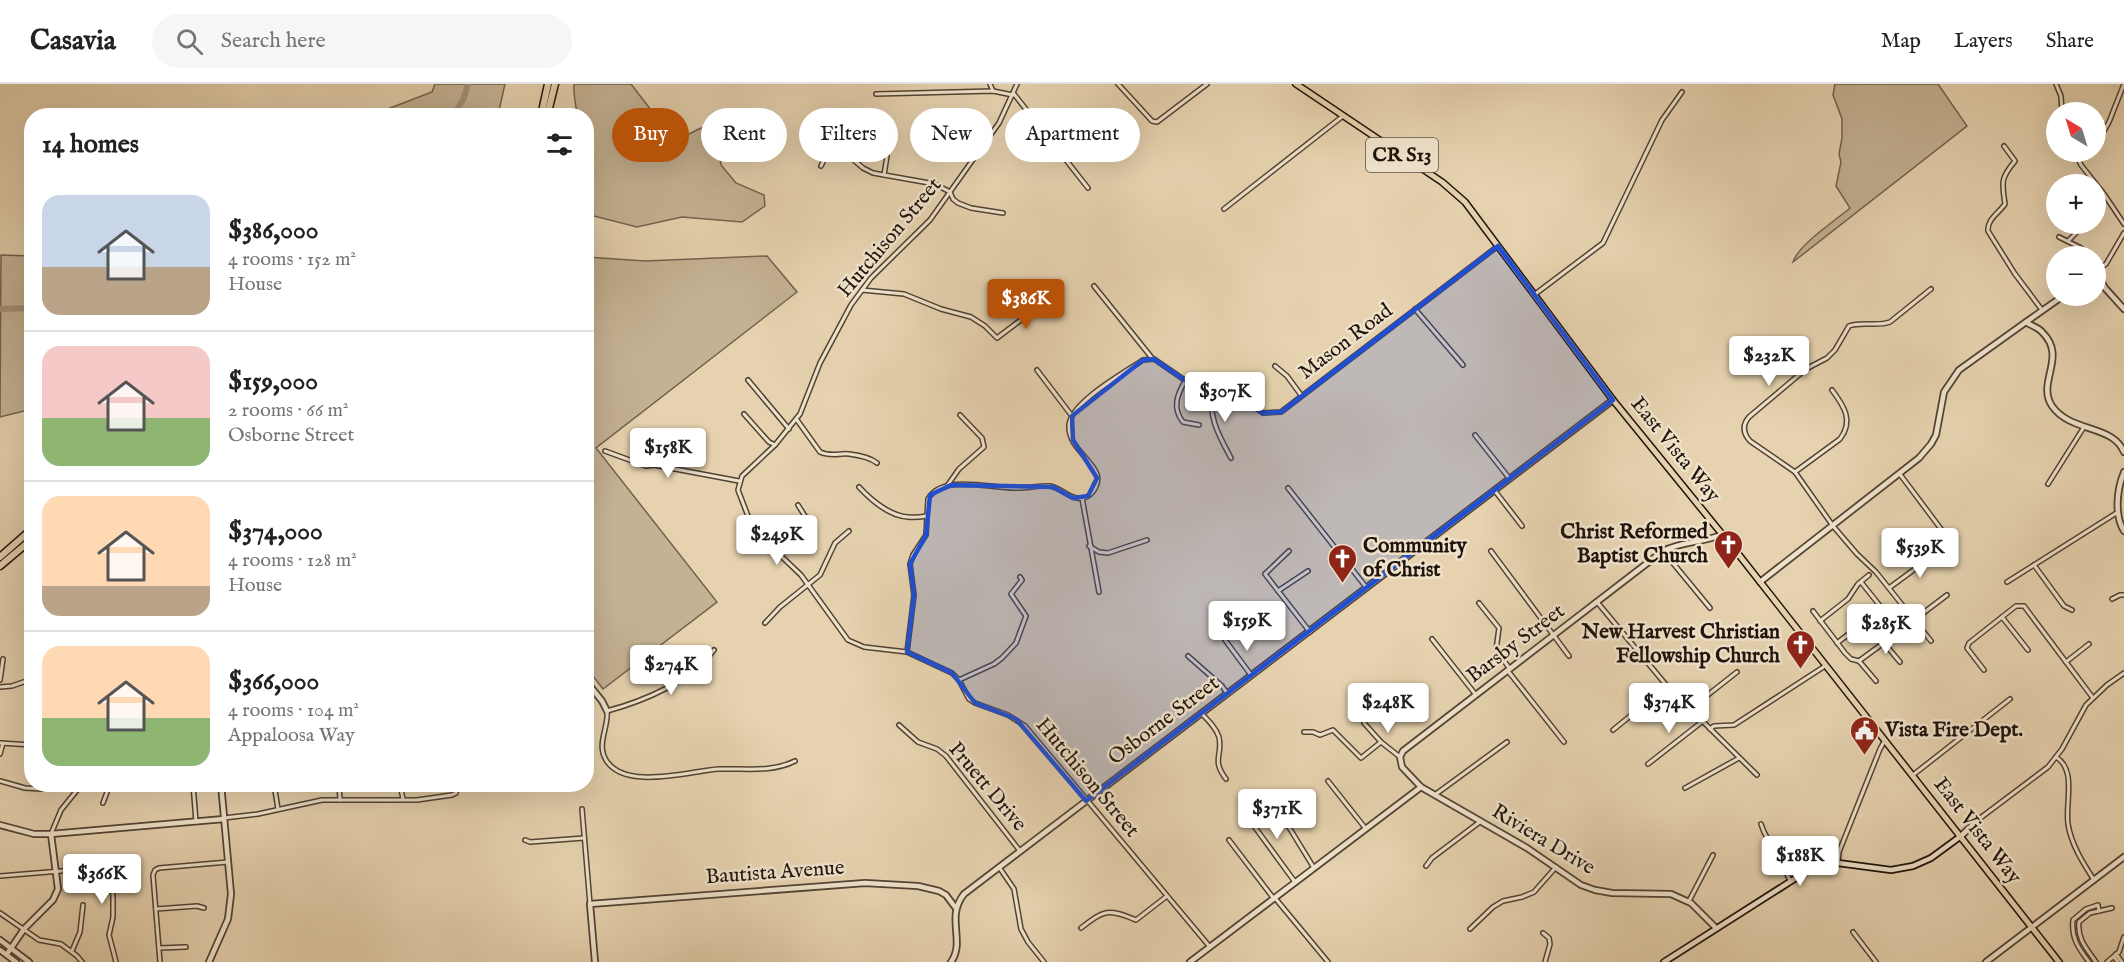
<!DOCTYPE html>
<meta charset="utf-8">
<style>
body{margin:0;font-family:"IM FELL English",serif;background:#f6f6f6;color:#222;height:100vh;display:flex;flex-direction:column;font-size:22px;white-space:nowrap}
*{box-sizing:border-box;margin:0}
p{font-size:20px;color:#767676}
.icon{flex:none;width:33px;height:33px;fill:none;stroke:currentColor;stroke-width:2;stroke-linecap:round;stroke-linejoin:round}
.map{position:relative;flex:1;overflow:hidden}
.side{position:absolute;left:24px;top:24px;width:570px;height:684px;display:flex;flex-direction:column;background:#fff;border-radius:24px;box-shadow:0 6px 24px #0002}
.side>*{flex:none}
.top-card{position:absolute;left:612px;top:24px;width:570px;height:54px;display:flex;gap:12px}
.needle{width:39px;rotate:322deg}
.controls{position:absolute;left:2046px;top:18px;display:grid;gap:12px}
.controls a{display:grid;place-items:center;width:60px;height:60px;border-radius:50%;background:#fff;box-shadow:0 6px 24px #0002;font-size:30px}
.price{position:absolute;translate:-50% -51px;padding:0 14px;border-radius:6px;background:#fff;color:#222;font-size:20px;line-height:39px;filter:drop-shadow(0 2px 3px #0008)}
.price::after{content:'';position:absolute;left:50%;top:36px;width:18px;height:14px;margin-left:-9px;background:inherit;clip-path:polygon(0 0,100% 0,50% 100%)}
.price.current{background:#b45309;color:#fff}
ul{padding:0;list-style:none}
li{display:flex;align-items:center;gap:18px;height:150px;padding:0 18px}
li+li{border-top:2px solid #e0e0e0}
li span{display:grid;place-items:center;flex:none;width:168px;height:120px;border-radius:18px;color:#555}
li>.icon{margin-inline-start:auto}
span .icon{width:72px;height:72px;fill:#fffc;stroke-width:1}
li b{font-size:26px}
h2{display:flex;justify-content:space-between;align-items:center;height:72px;padding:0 18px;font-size:26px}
.pill{padding:0 21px;border-radius:27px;background:#fff;box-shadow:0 6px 24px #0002;font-size:21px;line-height:54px}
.pill.current{background:#b45309;color:#fff}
header{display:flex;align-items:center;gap:36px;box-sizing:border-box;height:84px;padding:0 30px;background:#fff;border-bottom:2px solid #e0e0e0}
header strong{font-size:28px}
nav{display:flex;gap:33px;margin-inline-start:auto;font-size:21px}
.search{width:420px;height:54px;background:#f6f6f6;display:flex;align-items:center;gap:15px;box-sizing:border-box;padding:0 21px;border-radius:33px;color:#767676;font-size:22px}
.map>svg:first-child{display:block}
</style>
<header>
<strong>Casavia</strong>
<div class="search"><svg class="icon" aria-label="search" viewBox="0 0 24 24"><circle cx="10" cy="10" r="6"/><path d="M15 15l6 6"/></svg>Search here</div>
<nav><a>Map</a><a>Layers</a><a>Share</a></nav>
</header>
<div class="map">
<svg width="2124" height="878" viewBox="0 0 2124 878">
<rect width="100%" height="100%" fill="#e6d2af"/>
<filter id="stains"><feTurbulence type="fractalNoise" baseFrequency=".00333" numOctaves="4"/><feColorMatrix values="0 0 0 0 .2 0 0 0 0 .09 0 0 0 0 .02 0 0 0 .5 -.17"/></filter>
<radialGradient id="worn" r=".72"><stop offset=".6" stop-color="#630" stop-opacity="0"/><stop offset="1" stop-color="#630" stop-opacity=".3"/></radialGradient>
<g fill="#c4b293" stroke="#72624f" stroke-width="1.5">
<path d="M435 0H505L498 31H377L380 28 432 8Z"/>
<path d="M574 0H631L675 57 701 44 717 56 721 81 736 99 764 111 765 122 742 138 682 133 637 143 594 132 587 137 586 32 577 31 574 9Z"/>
<path d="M1835 0H1938L1967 42 1793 178C1799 160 1835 137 1850 124L1836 102 1841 78 1839 70 1842 54V35L1833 11Z"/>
<path d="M1 171 31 172 32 325 0 333Z"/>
<path d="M767 172 797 208 596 364 717 518 603 605 586 583 587 173 645 177Z"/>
</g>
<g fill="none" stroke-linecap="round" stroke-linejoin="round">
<g stroke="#a39177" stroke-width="6">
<path d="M453 32 463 16 468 0"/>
<path d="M0 225 32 224"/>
</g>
<defs>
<g id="minor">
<path d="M990 0 993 7"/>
<path d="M1017 0 999 39 930 136 871 194 851 221 820 279 800 330 775 361 742 392 738 406 748 432 759 451 801 491 848 556 864 563 907 568 952 589 959 596 969 615 975 619 1008 631 1025 642 1210 863"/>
<path d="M1118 0 1152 37 1157 38 1207 0"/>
<path d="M2056 0 2061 12 2062 28"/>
<path d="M876 10 993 7 1013 11"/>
<path d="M1014 10 1088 104"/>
<path d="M2096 61 2109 38 2124 0"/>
<path d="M2004 62 2015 77C2000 95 2002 98 2005 120 1999 129 1987 135 1988 147L2015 190 2042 226"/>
<path d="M2075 68 2081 81 2104 110 2124 140"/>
<path d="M2078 73 2088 68"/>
<path d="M821 82 824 76 841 65 863 84 873 89 935 100 950 108 953 115 958 119 971 124 1003 129"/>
<path d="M884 91 887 72 885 62"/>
<path d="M1224 125 1343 32"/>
<path d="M2059 153 2081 164 2086 172"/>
<path d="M2068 157 2085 140"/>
<path d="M2096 187 2106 180 2124 149"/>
<path d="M1094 202 1152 274"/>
<path d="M862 206 904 210 941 225 971 233 985 242 997 254 1042 220"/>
<path d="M1534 211 1603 159 1662 36 1682 8"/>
<path d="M1415 225 1463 281"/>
<path d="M1275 282 1287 292 1301 311"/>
<path d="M1037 286 1072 332"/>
<path d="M748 296 789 345"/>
<path d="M1185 297C1177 311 1172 324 1183 338L1199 341"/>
<path d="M1213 306C1207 331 1219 352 1231 374"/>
<path d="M744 330 769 358 775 361"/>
<path d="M797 336 820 368C831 373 839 369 849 370 857 371 871 374 877 379"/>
<path d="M1475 351 1509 394"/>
<path d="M605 367 646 382 654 381 739 397"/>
<path d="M1795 388 1840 355C1854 337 1844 322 1832 306"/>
<path d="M1899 389 1947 453"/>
<path d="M2048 400 2084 343"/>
<path d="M947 402 959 385 984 363 982 354 960 331"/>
<path d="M859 403C871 416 890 432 908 433 914 434 921 433 927 432"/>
<path d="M1288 404 1366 503"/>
<path d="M1495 407 1522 442"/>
<path d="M1082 414 1099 508"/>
<path d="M1089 462 1099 468 1108 469 1147 456"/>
<path d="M774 466 810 440 798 421"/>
<path d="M1289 467 1265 490 1310 548"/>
<path d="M1491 467 1569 572"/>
<path d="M1663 467 1710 524"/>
<path d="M2034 481 2064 522 2072 526"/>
<path d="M2007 498 2118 428"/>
<path d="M1889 504 1938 468"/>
<path d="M1278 507 1308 487"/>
<path d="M2112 515 2120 511H2124"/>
<path d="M1597 518 1667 602 1757 691"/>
<path d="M1479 519 1499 544 1496 566 1510 585"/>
<path d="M1813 527 1845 569 1851 575 1859 577"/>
<path d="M2002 533 2028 566"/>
<path d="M1914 536 1947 511"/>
<path d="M1820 537 1848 515 1858 500 1869 491"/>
<path d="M765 539 780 523 820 491 835 459 849 447"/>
<path d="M1432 555 1476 611"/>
<path d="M1225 556 1251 591"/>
<path d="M1931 557 1876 488 1857 470 1833 442 1795 388 1750 357C1743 349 1742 341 1749 333L1806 285 1827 274 1835 266 1849 242C1862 237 1876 243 1890 238L1931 205"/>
<path d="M1837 559 1883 524"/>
<path d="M1884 559 1900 578"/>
<path d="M714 566C690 598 644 617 607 627 609 643 596 660 606 676 625 707 689 687 719 685 745 684 771 689 795 677"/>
<path d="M907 568 914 511 910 480 913 471 926 451 928 415C942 390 990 404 1014 404 1026 405 1038 401 1050 402 1062 404 1071 417 1084 414 1094 411 1101 397 1096 388 1088 372 1068 362 1069 341 1071 318 1124 289 1143 276L1154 275 1189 299 1228 308 1240 313 1263 329 1281 328 1498 162"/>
<path d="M1188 572 1222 602 1227 609"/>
<path d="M1859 577 1900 547 1861 498"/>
<path d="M1859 577 1876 597"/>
<path d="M2066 578 2089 560"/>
<path d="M1984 586 1967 564 1969 559 2016 522H2024L2093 614"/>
<path d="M1508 587 1564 658"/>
<path d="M0 596 3 575"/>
<path d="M959 596 994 580 1002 574 1016 559 1026 532 1011 510 1022 496 1020 493"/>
<path d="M0 603 12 602 32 595"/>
<path d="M1690 625 1737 588"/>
<path d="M1202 630C1209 637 1216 644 1219 653 1223 672 1211 675 1226 695"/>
<path d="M1364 639 1381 658 1400 673"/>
<path d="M899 641 918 658 937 665 946 672 1020 767"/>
<path d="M1710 645 1714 642 1734 641 1825 582"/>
<path d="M1613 646 1667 602"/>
<path d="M1304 648H1313L1320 651 1333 646 1361 674 1381 658"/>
<path d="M0 659 32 661"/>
<path d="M0 670 3 659"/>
<path d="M2056 673C2077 686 2065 718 2068 740 2071 760 2083 779 2094 796"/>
<path d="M1648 680 1703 637"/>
<path d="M1913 691 2010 615"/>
<path d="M0 697 25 704 42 705"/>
<path d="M1328 697 1366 745"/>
<path d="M122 700H135"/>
<path d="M193 700 196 738"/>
<path d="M274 700 278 725"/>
<path d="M339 700 340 716"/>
<path d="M400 700 403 715"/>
<path d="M1685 704 1739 674"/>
<path d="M1436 710 1507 658"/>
<path d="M1271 714 1314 784"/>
<path d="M103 719 110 700"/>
<path d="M582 725 590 820"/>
<path d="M224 734 258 730 322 716H417L452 711 456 709 457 700"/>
<path d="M1979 735 2048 683 2062 665 2086 621 2107 601 2124 589"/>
<path d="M1761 740 1764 748 1790 796"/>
<path d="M1254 742 1295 798"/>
<path d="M51 750 61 726 82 700"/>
<path d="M525 756 530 758 584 754"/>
<path d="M1229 756 1274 815"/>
<path d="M1838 779 1839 768 1880 665 1885 656"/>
<path d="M1426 782 1432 774 1481 737"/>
<path d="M999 783 1014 805 1021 845 1028 858 1044 878"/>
<path d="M0 792 85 785 103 791 110 799 113 811V833L109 851 116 878"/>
<path d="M1275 814 1328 878"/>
<path d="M1689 817 1713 771"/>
<path d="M156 825 197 822 204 824"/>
<path d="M0 829 39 856 61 860 77 872 82 878"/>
<path d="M1081 844C1104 826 1108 824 1136 836L1167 812"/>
<path d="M1470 845 1493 823 1503 817 1522 813 1534 808 1556 783"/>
<path d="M1853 848 1876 878"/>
<path d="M1543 849 1549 854 1550 860 1545 878"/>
<path d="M159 864 186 863"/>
<path d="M72 867 80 848 83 821"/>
<path d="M2116 870 2122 878"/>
<path d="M2114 873 2118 878"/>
<path d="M160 878 153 791 155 786 159 784 228 778"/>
<path d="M2089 878C2078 864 2071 853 2073 836L2086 825 2098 821 2099 827"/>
<path d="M2096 878C2087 865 2077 855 2079 838L2090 829 2112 824"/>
<path d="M2107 878 2119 868 2124 853"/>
</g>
<g id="tertiary">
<path d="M2096 188 2105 204 2124 225"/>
<path d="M2026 238 2063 212"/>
<path d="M2124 388C2117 405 2114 431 2124 447"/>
<path d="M1760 498 1919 374 1931 360 1936 351 1944 308 1959 286 2026 238C2031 242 2038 243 2042 248 2068 273 2036 298 2052 322 2071 349 2112 340 2124 368"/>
<path d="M586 597 602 617 607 627"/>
<path d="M0 741 34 750H51L224 735"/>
<path d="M1961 752 1979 735"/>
<path d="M1716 844 1691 819 1671 810 1612 809 1595 806 1581 801 1527 764 1421 703 1402 683 1400 673 1403 667 1663 467C1682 457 1704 459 1723 450"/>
<path d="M0 856 29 878"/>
<path d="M0 866 16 878"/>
<path d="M7 870 24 845 53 816 58 805 51 750"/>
<path d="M209 878 228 835 231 810 221 700"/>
<path d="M595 878 590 820 865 799 918 802 939 807 946 811 955 823"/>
<path d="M951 878C966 857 945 834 964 810L1613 316"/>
<path d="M1190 878 1421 703"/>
<path d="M1986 878 2124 773"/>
</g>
<path id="secondary" d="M1664 878 1810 785 1838 779 1891 786 1913 782 1931 774 1961 752"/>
<path id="primary" d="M1296 0 1442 98 1465 118 1613 316 1739 471 2059 878"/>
<g id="trunk">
<path d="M541 32 548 0"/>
<path d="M547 32 555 0"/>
<path d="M0 473 32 445"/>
<path d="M0 482 32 455"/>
</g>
</defs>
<use href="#minor" stroke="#524334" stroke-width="6"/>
<use href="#tertiary" stroke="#524334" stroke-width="8"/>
<use href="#secondary" stroke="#20130b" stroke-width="8"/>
<use href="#primary" stroke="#20130b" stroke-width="8"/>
<use href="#trunk" stroke="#20130b" stroke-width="9"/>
<use href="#minor" stroke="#efe2cb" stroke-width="3"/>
<use href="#tertiary" stroke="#efe2cb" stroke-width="4.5"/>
<use href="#secondary" stroke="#efe2cb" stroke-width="4.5"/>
<use href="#primary" stroke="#e6d2af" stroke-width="5"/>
<use href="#trunk" stroke="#e6d2af" stroke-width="6"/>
</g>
<path fill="#1d4ed8" fill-opacity="0.2" stroke="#1d4ed8" stroke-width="4.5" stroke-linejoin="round" d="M1498 162 1613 316 1086 717 1016 635 975 619 952 589 907 568 914 511 910 480 926 451 930 411 951 401 1053 403 1073 414 1088 412 1097 394 1073 356 1072 332 1143 276 1154 275 1189 299 1228 308 1263 329 1281 328Z"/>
<defs>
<symbol id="church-pin" viewBox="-11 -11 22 30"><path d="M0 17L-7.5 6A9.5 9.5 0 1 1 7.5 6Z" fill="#8f2418" stroke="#efe2cb"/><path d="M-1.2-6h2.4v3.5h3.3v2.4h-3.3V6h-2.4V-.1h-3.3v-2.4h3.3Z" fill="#fff"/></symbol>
<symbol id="civic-pin" viewBox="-11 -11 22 30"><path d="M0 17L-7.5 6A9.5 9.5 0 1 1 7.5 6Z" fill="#8f2418" stroke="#efe2cb"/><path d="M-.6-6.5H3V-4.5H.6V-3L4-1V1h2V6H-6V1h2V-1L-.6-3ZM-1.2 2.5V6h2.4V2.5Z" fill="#fff"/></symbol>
</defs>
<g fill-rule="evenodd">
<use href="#church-pin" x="1712" y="444" width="33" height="45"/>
<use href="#church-pin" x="1326" y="458" width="33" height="45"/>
<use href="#church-pin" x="1784" y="544" width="33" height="45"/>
<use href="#civic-pin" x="1848" y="630" width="33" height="45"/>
</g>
<g text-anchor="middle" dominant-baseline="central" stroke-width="5" stroke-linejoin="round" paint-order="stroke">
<rect fill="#efe2cb" stroke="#5e5145" stroke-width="1.5" x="1366" y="54" width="72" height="34" rx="4.5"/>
<g font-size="20" font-weight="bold" fill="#20130b">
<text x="1402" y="71">CR S13</text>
</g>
<g font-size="21" fill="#20130b" stroke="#efe2cb">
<text transform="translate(890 154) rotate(-50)">Hutchison Street</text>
<text transform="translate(1346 258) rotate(-37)">Mason Road</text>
<text transform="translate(1675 366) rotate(51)">East Vista Way</text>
<text transform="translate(1516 560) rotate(-37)">Barsby Street</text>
<text transform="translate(1164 637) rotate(-37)">Osborne Street</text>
<text transform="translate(1087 694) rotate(50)">Hutchison Street</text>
<text transform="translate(987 703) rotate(50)">Pruett Drive</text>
<text transform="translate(1977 747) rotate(52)">East Vista Way</text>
<text transform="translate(1543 756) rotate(31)">Riviera Drive</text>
<text transform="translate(775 789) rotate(-4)">Bautista Avenue</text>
</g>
<g font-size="21" font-weight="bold" fill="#20130b" stroke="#efe2cb" text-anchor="end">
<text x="1708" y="448">Christ Reformed<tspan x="1708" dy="24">Baptist Church</tspan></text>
<text x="1363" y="462" text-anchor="start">Community<tspan x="1363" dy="24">of Christ</tspan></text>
<text x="1780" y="548">New Harvest Christian<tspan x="1780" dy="24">Fellowship Church</tspan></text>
<text x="1885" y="646" text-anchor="start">Vista Fire Dept.</text>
</g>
</g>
<rect width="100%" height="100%" filter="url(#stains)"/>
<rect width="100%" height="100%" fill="url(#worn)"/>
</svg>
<div class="controls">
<a><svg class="needle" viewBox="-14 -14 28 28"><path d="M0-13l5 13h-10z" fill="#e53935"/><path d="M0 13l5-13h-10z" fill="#767676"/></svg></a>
<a>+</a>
<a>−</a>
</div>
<b class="price current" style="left:1026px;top:246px">$386K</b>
<b class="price" style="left:1769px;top:303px">$232K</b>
<b class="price" style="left:1225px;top:339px">$307K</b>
<b class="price" style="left:668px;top:395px">$158K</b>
<b class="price" style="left:777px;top:482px">$249K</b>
<b class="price" style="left:1920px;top:495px">$539K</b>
<b class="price" style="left:1247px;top:568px">$159K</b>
<b class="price" style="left:1886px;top:571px">$285K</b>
<b class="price" style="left:671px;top:612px">$274K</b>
<b class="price" style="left:1388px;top:650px">$248K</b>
<b class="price" style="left:1669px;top:650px">$374K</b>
<b class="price" style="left:1277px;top:756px">$371K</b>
<b class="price" style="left:1800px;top:803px">$188K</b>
<b class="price" style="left:102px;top:821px">$366K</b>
<div class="top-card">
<a class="pill current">Buy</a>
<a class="pill">Rent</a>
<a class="pill">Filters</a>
<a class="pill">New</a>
<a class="pill">Apartment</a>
</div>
<section class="side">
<h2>14 homes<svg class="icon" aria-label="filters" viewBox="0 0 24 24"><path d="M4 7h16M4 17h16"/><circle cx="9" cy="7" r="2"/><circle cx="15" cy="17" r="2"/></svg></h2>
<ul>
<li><span style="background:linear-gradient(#c9d6e8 60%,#b9a48a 0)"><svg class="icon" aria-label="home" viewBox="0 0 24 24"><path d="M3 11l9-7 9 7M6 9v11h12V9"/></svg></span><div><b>$386,000</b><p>4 rooms · 152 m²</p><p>House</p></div></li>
<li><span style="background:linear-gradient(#f6c9c9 60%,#8fb573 0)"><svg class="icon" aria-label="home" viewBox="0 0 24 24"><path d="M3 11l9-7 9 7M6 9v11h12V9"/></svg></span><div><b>$159,000</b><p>2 rooms · 66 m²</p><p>Osborne Street</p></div></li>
<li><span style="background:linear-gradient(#ffd9b3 75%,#b9a48a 0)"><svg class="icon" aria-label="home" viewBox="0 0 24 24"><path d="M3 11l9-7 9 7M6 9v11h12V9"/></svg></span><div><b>$374,000</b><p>4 rooms · 128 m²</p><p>House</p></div></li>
<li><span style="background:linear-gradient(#ffd9b3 60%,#8fb573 0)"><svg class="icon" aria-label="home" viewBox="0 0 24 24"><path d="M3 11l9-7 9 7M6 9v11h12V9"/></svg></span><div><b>$366,000</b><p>4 rooms · 104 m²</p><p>Appaloosa Way</p></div></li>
</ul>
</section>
</div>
